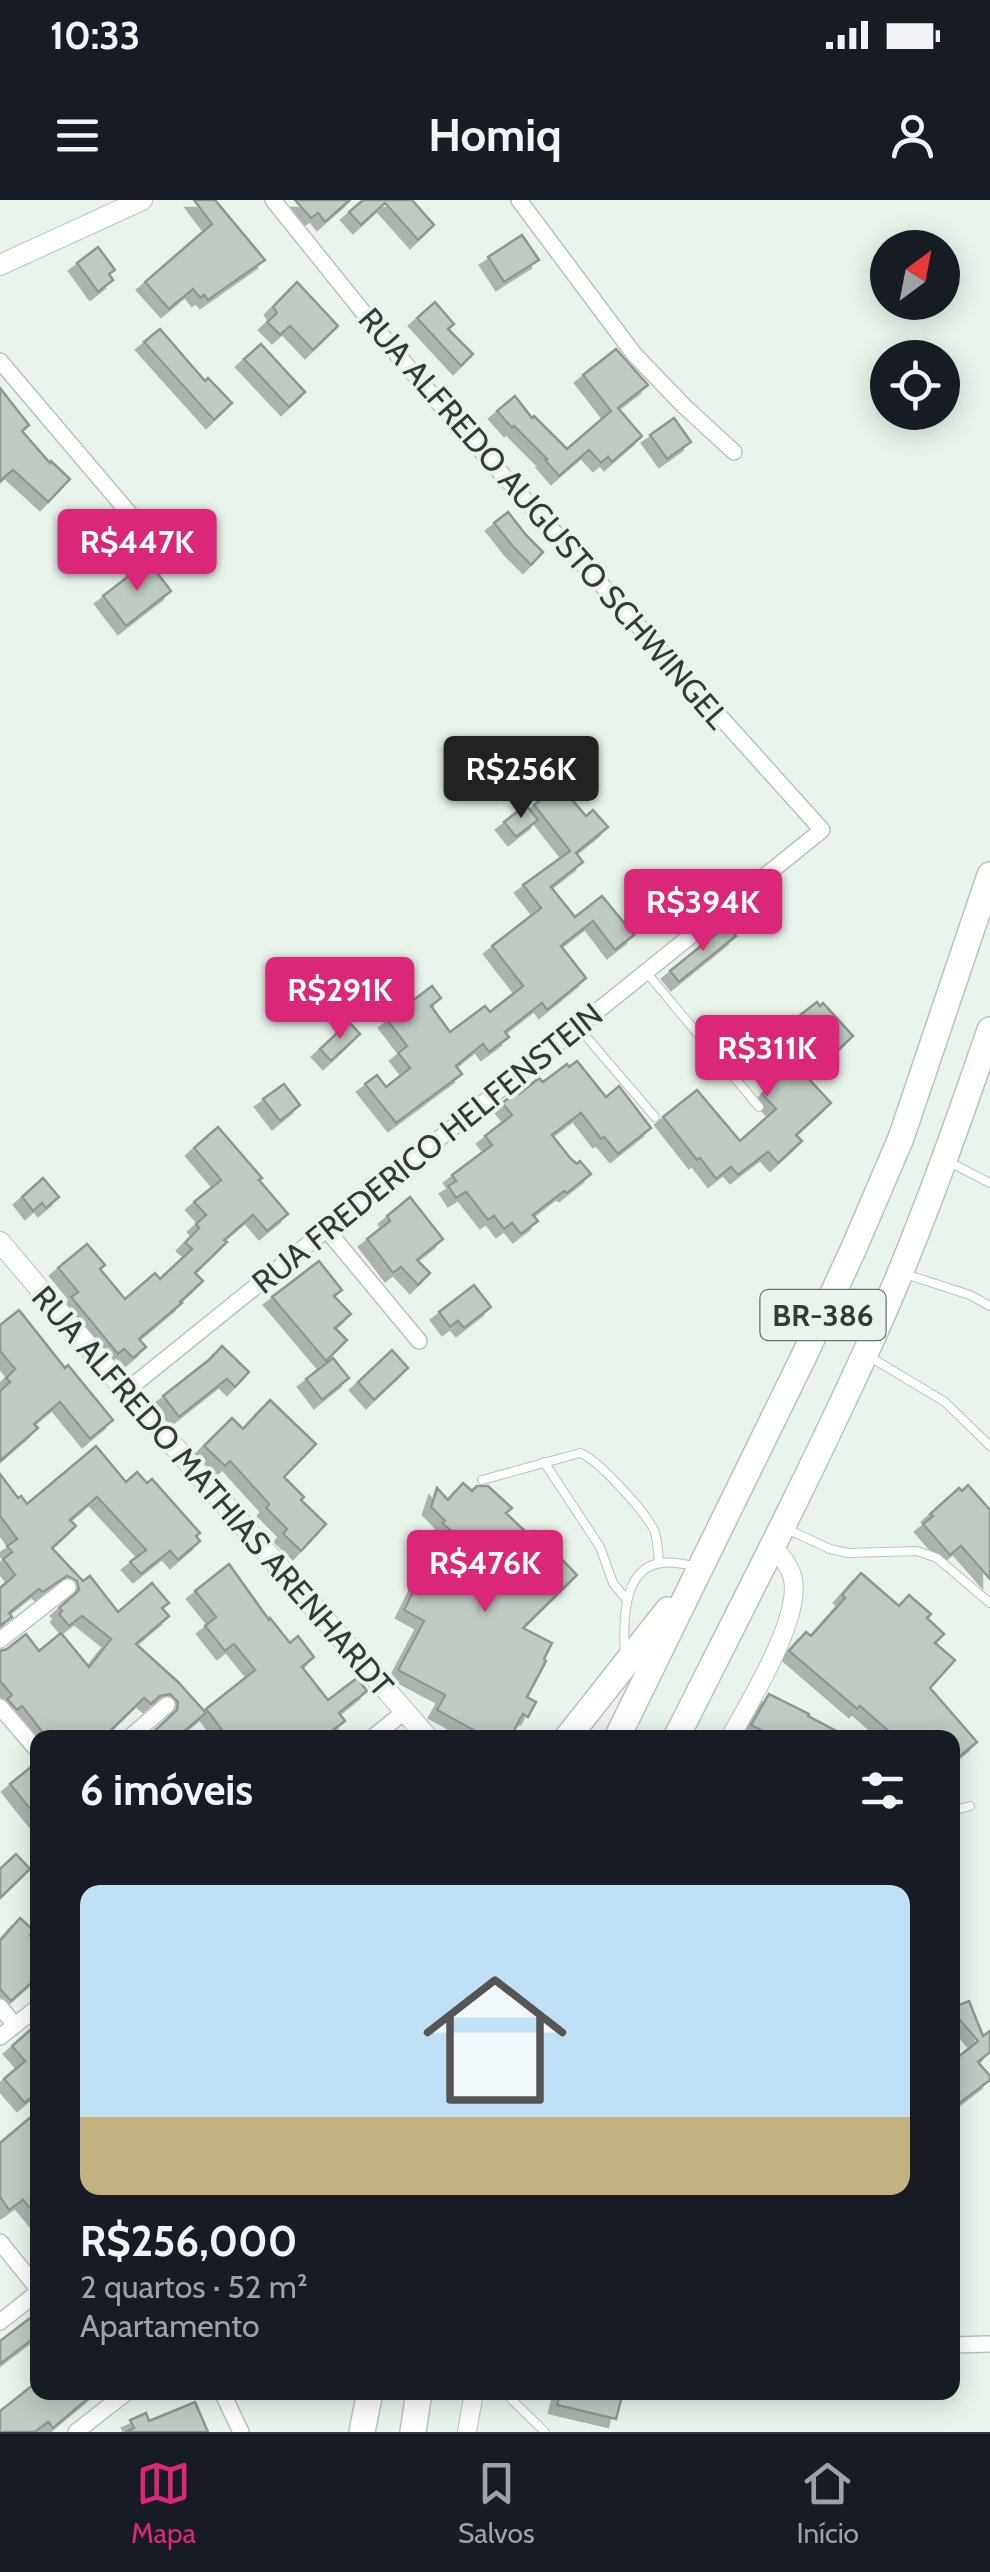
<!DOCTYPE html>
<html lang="pt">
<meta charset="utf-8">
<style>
body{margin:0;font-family:Cabin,sans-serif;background:#242831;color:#f1f3f6;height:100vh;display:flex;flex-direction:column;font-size:38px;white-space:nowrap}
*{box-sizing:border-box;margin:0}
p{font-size:32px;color:#9ea1a6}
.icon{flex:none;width:55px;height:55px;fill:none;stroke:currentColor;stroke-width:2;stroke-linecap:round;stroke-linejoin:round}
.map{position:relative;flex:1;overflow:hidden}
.details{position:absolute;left:30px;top:1530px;width:930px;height:670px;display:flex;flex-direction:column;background:#171b24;border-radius:20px;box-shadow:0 5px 25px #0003}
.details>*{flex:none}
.needle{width:65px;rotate:32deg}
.tools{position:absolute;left:870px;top:30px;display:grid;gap:20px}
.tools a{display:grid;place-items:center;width:90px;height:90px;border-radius:50%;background:#171b24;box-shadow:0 5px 25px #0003;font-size:50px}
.price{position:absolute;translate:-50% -85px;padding:0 22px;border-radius:10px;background:#db2777;color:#fff;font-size:32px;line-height:65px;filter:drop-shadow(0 2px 5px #0008)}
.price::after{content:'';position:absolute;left:50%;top:60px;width:30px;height:22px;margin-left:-15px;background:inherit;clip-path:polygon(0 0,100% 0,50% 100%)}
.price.current{background:#222;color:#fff}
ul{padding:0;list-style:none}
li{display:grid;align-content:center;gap:20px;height:530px;padding:0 50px}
li span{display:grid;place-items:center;height:310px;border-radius:20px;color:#555}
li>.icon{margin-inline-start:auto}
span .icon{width:180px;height:180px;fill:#fffc;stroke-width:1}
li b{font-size:42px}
h2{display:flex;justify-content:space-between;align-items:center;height:120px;padding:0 50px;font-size:42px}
.status{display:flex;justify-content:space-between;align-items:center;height:70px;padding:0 50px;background:#171b24;direction:ltr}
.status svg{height:28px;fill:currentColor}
header{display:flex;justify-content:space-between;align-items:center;height:130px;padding:0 50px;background:#171b24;font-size:45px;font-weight:700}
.dock{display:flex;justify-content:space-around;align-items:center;height:140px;border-top:2px solid #363941;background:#171b24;font-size:28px;color:#9ea1a6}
.dock a{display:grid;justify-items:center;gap:5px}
.dock .current{color:#db2777}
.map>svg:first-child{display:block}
</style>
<div class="status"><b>10:33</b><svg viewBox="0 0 49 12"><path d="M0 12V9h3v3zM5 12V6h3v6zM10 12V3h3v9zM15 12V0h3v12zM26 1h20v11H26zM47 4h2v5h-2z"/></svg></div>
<header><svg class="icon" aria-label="menu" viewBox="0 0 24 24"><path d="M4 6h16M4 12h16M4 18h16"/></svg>Homiq<svg class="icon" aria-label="person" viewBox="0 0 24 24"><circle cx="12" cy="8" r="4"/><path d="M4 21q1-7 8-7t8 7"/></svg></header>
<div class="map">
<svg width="990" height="2232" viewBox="0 0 990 2232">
<defs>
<filter id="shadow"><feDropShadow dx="-8" dy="8" stdDeviation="0" flood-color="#0004"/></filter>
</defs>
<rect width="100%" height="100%" fill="#e9f5ea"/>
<g fill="#c0ccc1" stroke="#8d988e" stroke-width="2.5" filter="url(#shadow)">
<path d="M194 0H215L265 60 208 100 204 95 200 98 193 89 169 109 145 82 212 24Z"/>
<path d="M295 0H350L325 22 318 13 311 18Z"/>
<path d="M363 0H412L434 25 418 40 385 3 361 25 349 12Z"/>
<path d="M522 35 539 60 504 82 488 57Z"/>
<path d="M98 47 115 70 109 74 113 80 98 92 77 63Z"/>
<path d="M297 82 338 126 313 150 290 126 280 135 267 122 277 113 273 107Z"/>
<path d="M435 102 454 124 448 129 473 154 461 166 417 118Z"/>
<path d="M160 129 205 181 208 178 232 203 214 220 144 142Z"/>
<path d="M261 144 305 192 289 207 244 159Z"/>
<path d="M616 149 648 185 618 208 642 236 612 262 608 257 601 263 589 250 559 276 545 260 547 259 514 226 512 228 497 211 515 196 532 218 534 216 567 249 611 211 583 175Z"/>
<path d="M0 188 29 225 22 231 50 263 51 261 70 279 48 302 13 270 0 281Z"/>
<path d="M674 218 691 242 667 259 650 235Z"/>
<path d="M508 312 526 335 543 352 531 365 514 348 494 323Z"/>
<path d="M148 361 171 391 126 426 103 396Z"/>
<path d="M562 588 586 616 593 610 608 627 576 653 583 662 551 687 575 717 602 696 634 735 615 750 593 721 561 746 586 778 547 810 542 803 505 832 509 837 489 852 483 844 456 866 462 874 396 923 365 884 377 875 386 887 410 868 398 853 407 846 387 820 432 786 441 798 431 806 450 832 485 806 490 812 523 786 492 746 541 708 523 685 570 651 534 605 548 594 550 598Z"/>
<path d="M526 605 538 620 516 637 504 622Z"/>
<path d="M727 725 736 736 679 782 670 771Z"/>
<path d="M817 802 820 806 823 803 853 836 808 878 831 903 796 935 802 941 778 963 768 952 738 975 731 967 716 979 700 958 697 960 663 917 697 890 740 941 776 909 762 894 791 868 768 840Z"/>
<path d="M349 822 360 834 331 861 320 849Z"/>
<path d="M577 861 606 897 619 886 651 928 618 954 604 937 601 939 581 913 552 935 570 958 577 964 580 961 591 974 567 993 564 991 533 1015 538 1021 521 1034 512 1023 504 1029 494 1016 488 1020 466 992 456 998 448 986 456 981 452 975 492 945 485 936 512 915 502 903 517 892 519 894 539 878 543 882 567 864 569 867Z"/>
<path d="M284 884 300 905 280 921 263 899Z"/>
<path d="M218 927 262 978 259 980 288 1014 267 1031 253 1015 224 1040 227 1042 195 1073 203 1081 180 1102 182 1103 139 1139 146 1147 133 1158 124 1149 118 1154 71 1097 78 1092 58 1068 87 1044 105 1065 100 1069 125 1099 155 1073 160 1079 192 1049 185 1043 199 1028 196 1024 206 1015 194 1002 221 980 194 948Z"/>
<path d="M43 978 59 997 46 1008 42 1003 33 1011 22 997Z"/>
<path d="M410 997 443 1039 417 1060 430 1073 418 1085 401 1067 393 1073 367 1039 390 1021 387 1016Z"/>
<path d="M319 1061 342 1090 334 1096 351 1114 335 1128 347 1140 326 1161 272 1097Z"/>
<path d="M474 1085 491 1107 464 1128 458 1121 450 1127 439 1112Z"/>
<path d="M19 1110 65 1168 68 1165 113 1220 90 1239 60 1202 34 1224 38 1228 0 1261V1191L10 1182 6 1178 15 1169 0 1151V1125Z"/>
<path d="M222 1146 249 1172 235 1187 227 1179 179 1217 163 1196 210 1159Z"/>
<path d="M392 1150 408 1168 374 1200 358 1182Z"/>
<path d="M333 1158 349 1178 322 1200 306 1179Z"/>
<path d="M270 1200 316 1244 284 1277 304 1297 301 1300 326 1324 301 1351 283 1334 287 1329 266 1308 269 1304 230 1261 225 1266 204 1246 232 1218 243 1229Z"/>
<path d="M96 1246 126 1282 137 1272 147 1283 152 1279 200 1333 196 1336 200 1341 178 1360 170 1351 141 1374 130 1362 146 1350 97 1297 70 1320 76 1326 52 1348 83 1381 90 1376 118 1412 152 1383 169 1403 162 1408 169 1416 136 1444 178 1482 206 1513 176 1538H147L177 1510 178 1502 170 1494 160 1496 151 1504 144 1498 103 1538H47L22 1506 17 1510 7 1499 12 1495 0 1481V1451L7 1449 26 1434 39 1451 61 1433 89 1467 111 1439 82 1416 69 1426 59 1414 62 1411 59 1408 79 1390 77 1381 67 1376 43 1392 39 1389 9 1413 12 1417 0 1426V1388L15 1375 3 1359 12 1352 7 1346 17 1339 0 1316V1274L18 1298 21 1296 27 1304Z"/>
<path d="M463 1283 472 1291 477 1286H488L512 1308 506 1313 530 1336 534 1331 577 1375 523 1428 552 1443 544 1459 546 1461 527 1497 536 1502 528 1517 523 1514 510 1538H488L437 1510 445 1495 398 1470 424 1421 404 1410 421 1376 450 1391 463 1369 443 1352 457 1336 442 1323 445 1321 431 1307 437 1288 448 1300Z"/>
<path d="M968 1285 990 1310V1379L961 1346 950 1355 923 1324 933 1316 930 1314 959 1288 962 1291Z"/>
<path d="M229 1364 269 1420 270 1418 290 1443 298 1436 314 1457 302 1467 328 1500 357 1478 367 1491 339 1513 345 1521 323 1538H228L206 1509 255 1470 234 1444 225 1451 205 1426 216 1417 195 1391Z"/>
<path d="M861 1373 899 1406 909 1395 931 1414 927 1418 944 1434 935 1443 955 1460 930 1488 977 1542 952 1563V1538H896L860 1506 857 1509 789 1451 806 1432 811 1436 845 1398 842 1395Z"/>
<path d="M769 1494 809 1514 808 1516 850 1538H776L751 1525Z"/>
<path d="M31 1567 38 1575V1619L10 1584Z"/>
<path d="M16 1654 30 1669 0 1698V1669Z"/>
<path d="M20 1718 34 1731 30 1735 38 1743V1777L11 1801 0 1789V1741Z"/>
<path d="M969 1801 983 1836 990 1831V1852L978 1862 990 1876V1880L952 1909V1862L978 1841 959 1819 954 1807Z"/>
<path d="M38 1823V1892L25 1903 4 1879 25 1861 12 1846Z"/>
<path d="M38 1911V2018L23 2000 9 2010 0 1997V1943Z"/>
<path d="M38 2112V2135L0 2164V2141Z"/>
<path d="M38 2181V2192H96L53 2228 48 2222 35 2232H0V2211Z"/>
<path d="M560 2192H623L616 2219 557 2205Z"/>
<path d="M195 2202 208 2232H125L134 2228 130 2220 146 2213 149 2221Z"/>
</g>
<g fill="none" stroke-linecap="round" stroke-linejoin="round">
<defs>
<g id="service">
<path d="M646 772 759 907"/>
<path d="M578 827 655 917"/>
<path d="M949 962 990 983"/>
<path d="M905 1074 970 1095 990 1106"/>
<path d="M870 1157 945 1202 990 1246"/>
<path d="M544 1262 600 1347 613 1383 627 1400"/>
<path d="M482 1280 580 1253C598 1259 645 1312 654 1330 658 1340 658 1352 659 1363"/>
<path d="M787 1329 830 1349 848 1353 917 1351 937 1358 990 1403"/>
<path d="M625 1454C623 1425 622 1368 661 1363 672 1361 684 1364 694 1366"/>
<path d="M952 1611 970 1606"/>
<path d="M504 2192 545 2232"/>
</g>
<g id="minor">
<path d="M519 0 634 154 684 206 734 252"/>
<path d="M0 161 140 326"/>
<path d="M326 1029 419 1141"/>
<path d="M126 1191 822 630 456 223 396 153 273 0"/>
<path d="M0 1440 68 1387"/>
<path d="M0 1507 38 1551"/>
<path d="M129 1538 167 1505"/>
<path d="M372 1538 404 1512"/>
<path d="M0 1807 15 1825"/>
<path d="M0 1837 38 1807"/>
<path d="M0 2042 38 2089"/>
<path d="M0 2122 38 2092"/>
<path d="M952 2145 990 2144"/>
<path d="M222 2192 241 2232"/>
<path d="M76 2232 127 2192"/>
</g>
<g id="tertiary">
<path d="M730 1538C750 1501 801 1419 793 1379 790 1366 781 1356 773 1346"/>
<path d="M467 2232 474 2192"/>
</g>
<g id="secondary">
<path d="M0 65 142 0"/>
<path d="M0 1042 126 1191 428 1538"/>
</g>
<g id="trunk">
<path d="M567 1538 668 1410"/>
<path d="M617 1538 803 1158 853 1050 901 938 990 675"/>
<path d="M676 1538C740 1411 805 1285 864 1156 913 1050 952 940 990 830"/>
<path d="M362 2232 370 2192"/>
<path d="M413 2232 419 2192"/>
</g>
</defs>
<use href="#service" stroke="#b8c4ba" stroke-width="10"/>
<use href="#minor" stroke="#b8c4ba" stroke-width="18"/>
<use href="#tertiary" stroke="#b8c4ba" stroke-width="20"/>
<use href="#secondary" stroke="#b8c4ba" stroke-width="22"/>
<use href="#trunk" stroke="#b8c4ba" stroke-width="28"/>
<use href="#service" stroke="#fff" stroke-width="8"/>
<use href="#minor" stroke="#fff" stroke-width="15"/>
<use href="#tertiary" stroke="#fff" stroke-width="18"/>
<use href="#secondary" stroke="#fff" stroke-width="20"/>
<use href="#trunk" stroke="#fff" stroke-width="25"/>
</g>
<g text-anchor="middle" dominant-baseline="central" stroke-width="8" stroke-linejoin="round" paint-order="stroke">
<rect fill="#e9f5ea" stroke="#6b726c" stroke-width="2.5" x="760.5" y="1090" width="125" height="50" rx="8"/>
<g font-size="30" font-weight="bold" fill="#353a36">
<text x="823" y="1115">BR-386</text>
</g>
<g font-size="32" fill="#353a36" stroke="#e9f5ea">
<text transform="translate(544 318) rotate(49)">RUA ALFREDO AUGUSTO SCHWINGEL</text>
<text transform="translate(427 948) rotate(-39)">RUA FREDERICO HELFENSTEIN</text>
<text transform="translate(213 1291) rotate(49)">RUA ALFREDO MATHIAS ARENHARDT</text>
</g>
</g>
</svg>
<div class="tools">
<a><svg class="needle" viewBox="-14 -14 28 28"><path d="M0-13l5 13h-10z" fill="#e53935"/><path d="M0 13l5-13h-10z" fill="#9ea1a6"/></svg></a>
<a><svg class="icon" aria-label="locate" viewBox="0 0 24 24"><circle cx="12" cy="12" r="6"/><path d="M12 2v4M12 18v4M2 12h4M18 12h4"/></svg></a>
</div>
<b class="price" style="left:137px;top:394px">R$447K</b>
<b class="price current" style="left:521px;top:621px">R$256K</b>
<b class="price" style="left:703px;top:754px">R$394K</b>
<b class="price" style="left:340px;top:842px">R$291K</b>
<b class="price" style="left:767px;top:900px">R$311K</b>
<b class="price" style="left:485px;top:1415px">R$476K</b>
<section class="details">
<h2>6 imóveis<svg class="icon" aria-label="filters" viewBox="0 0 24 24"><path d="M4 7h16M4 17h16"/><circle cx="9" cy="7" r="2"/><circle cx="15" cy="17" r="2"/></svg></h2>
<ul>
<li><span style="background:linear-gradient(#bfe0f5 75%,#c2b280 0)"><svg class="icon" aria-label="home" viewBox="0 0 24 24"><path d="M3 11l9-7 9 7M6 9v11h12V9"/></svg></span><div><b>R$256,000</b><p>2 quartos · 52 m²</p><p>Apartamento</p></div></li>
</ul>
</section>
</div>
<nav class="dock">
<a class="current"><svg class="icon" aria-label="map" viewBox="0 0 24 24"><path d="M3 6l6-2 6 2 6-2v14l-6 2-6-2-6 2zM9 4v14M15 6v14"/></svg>Mapa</a>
<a><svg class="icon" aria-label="saved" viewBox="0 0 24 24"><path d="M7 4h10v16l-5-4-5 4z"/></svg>Salvos</a>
<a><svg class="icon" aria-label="home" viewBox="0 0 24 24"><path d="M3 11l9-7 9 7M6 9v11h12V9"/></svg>Início</a>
</nav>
